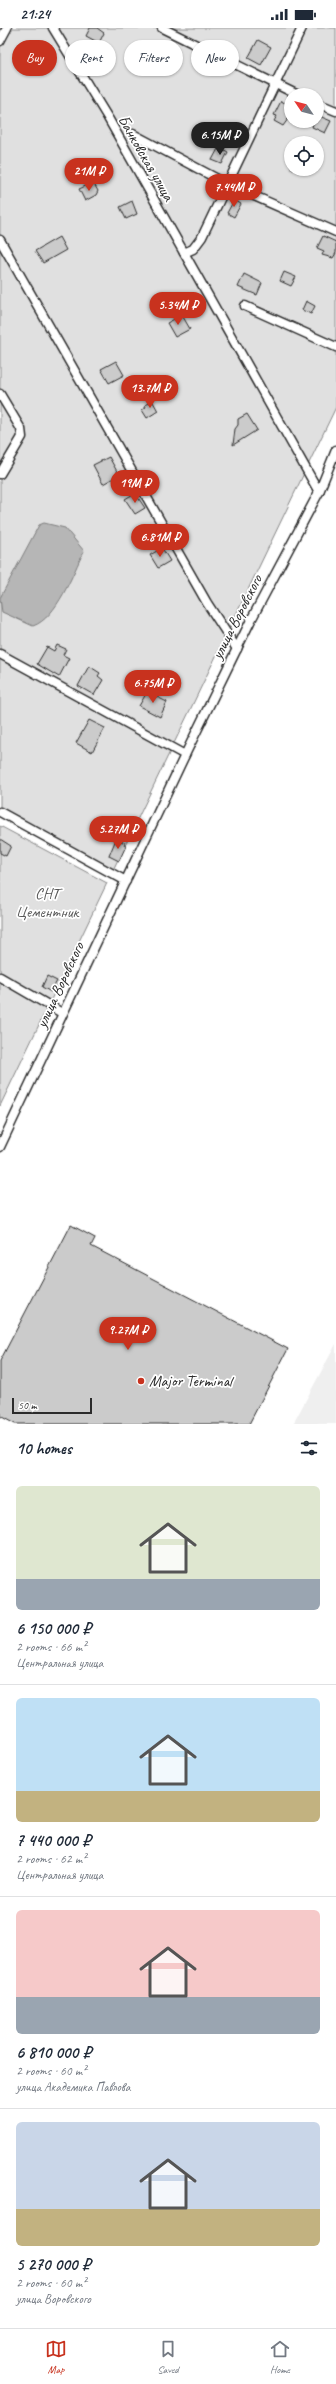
<!DOCTYPE html>
<meta charset="utf-8">
<style>
body{margin:0;font-family:Caveat,sans-serif;background:#f2f2f3;color:#1f2937;height:100vh;display:flex;flex-direction:column;font-size:15px;white-space:nowrap}
*{box-sizing:border-box;margin:0}
p{font-size:13px;color:#747a83}
.icon{flex:none;width:22px;height:22px;fill:none;stroke:currentColor;stroke-width:2;stroke-linecap:round;stroke-linejoin:round}
.map{position:relative;height:1396px;overflow:hidden}
.panel{display:flex;flex-direction:column;background:#fff;flex:1}
.panel>*{flex:none}
.hud{position:absolute;left:12px;top:12px;width:312px;height:36px;display:flex;gap:8px}
.needle{width:26px;rotate:305deg}
.tools{position:absolute;left:284px;top:60px;display:grid;gap:8px}
.tools a{display:grid;place-items:center;width:40px;height:40px;border-radius:50%;background:#fff;box-shadow:0 1px 3px #0004;font-size:20px}
.scale{position:absolute;left:12px;bottom:10px;width:80px;box-sizing:border-box;padding-left:4px;border:2px solid #2b2b2b;border-top:0;font-size:11px;line-height:14px;white-space:nowrap;color:#2b2b2b;-webkit-text-stroke:3px #fff;paint-order:stroke}
.price{position:absolute;translate:-50% -34px;padding:0 9px;border-radius:14px;background:#c8321e;color:#fff;font-size:13px;line-height:26px;filter:drop-shadow(0 1px 2px #0008)}
.price::after{content:'';position:absolute;left:50%;top:24px;width:12px;height:9px;margin-left:-6px;background:inherit;clip-path:polygon(0 0,100% 0,50% 100%)}
.price.selected{background:#222;color:#fff}
ul{padding:0;list-style:none}
li{display:grid;align-content:center;gap:8px;height:212px;padding:0 16px}
li+li{border-top:1px solid #e0e1e3}
li span{display:grid;place-items:center;height:124px;border-radius:6px;color:#555}
li>.icon{margin-inline-start:auto}
span .icon{width:72px;height:72px;fill:#fffc;stroke-width:1}
li b{font-size:17px}
h2{display:flex;justify-content:space-between;align-items:center;height:48px;padding:0 16px;font-size:17px}
.pill{padding:0 14px;border-radius:18px;background:#fff;box-shadow:0 1px 3px #0004;font-size:14px;line-height:36px}
.pill.selected{background:#c8321e;color:#fff}
.status{display:flex;justify-content:space-between;align-items:center;height:28px;padding:0 20px;background:#fff;direction:ltr}
.status svg{height:11px;fill:currentColor}
.menu{display:flex;justify-content:space-around;align-items:center;height:56px;border-top:1px solid #e0e1e3;background:#fff;font-size:11px;color:#747a83}
.menu a{display:grid;justify-items:center;gap:2px}
.menu .selected{color:#c8321e}
.map>svg:first-child{display:block}
</style>
<div class="status"><b>21:24</b><svg viewBox="0 0 49 12"><path d="M0 12V9h3v3zM5 12V6h3v6zM10 12V3h3v9zM15 12V0h3v12zM26 1h20v11H26zM47 4h2v5h-2z"/></svg></div>
<div class="map">
<svg width="336" height="1396" viewBox="0 0 336 1396">
<rect width="100%" height="100%" fill="#fff"/>
<filter id="ink" filterUnits="userSpaceOnUse"><feTurbulence type="fractalNoise" baseFrequency=".025" numOctaves="2"/><feDisplacementMap in="SourceGraphic" scale="8" xChannelSelector="R" yChannelSelector="G"/><feConvolveMatrix kernelMatrix="1 2 1 2 8 2 1 2 1" color-interpolation-filters="sRGB"/></filter>
<g filter="url(#ink)">
<path fill="#efefef" d="M336 1316V1396H293Z"/>
<g fill="#e0e0e0" stroke="#868686" fill-rule="evenodd">
<path d="M0 0H336V379L113 842 0 780ZM291 67H317V93H291ZM291 115H317V141H291Z"/>
<path d="M0 798 107 855 0 1078Z"/>
</g>
<path fill="#b6b6b6" stroke="#7e7e7e" d="M44 495 65 500 84 523C73 545 57 590 33 598L2 584 0 570 39 497Z"/>
<g fill="#cbcbcb" stroke="#2b2b2b">
<path d="M90 0H97L104 5 99 15 86 8Z"/>
<path d="M258 12 271 19 261 37 248 30Z"/>
<path d="M281 73 291 78V87L283 98 274 93 277 88 274 87Z"/>
<path d="M317 87 331 93 325 105 312 99 314 93H317Z"/>
<path d="M219 119 228 124 222 136 212 132Z"/>
<path d="M90 156H94L98 163 96 167 85 173 79 161Z"/>
<path d="M234 172 241 176 234 189 227 185Z"/>
<path d="M132 173 137 186 126 191 120 179Z"/>
<path d="M323 208 336 214V225L333 230 322 227 324 223 317 220Z"/>
<path d="M59 209 66 222 43 235 35 223Z"/>
<path d="M284 244 296 249 291 258 280 253Z"/>
<path d="M244 246 262 255 257 267 238 259Z"/>
<path d="M306 273 315 278 311 286 302 282Z"/>
<path d="M182 287 190 301 175 309 167 295Z"/>
<path d="M116 333 124 347 109 355 101 341Z"/>
<path d="M152 372 158 383 147 390 142 382 146 379 145 377Z"/>
<path d="M247 386 257 402 233 417 235 401 238 397V391Z"/>
<path d="M109 429 119 447 103 456 93 437Z"/>
<path d="M135 465 145 480 135 486 125 471Z"/>
<path d="M162 520 170 533 158 540 150 527Z"/>
<path d="M57 617 66 621 63 627 69 630 59 649 37 636 47 619 54 623Z"/>
<path d="M89 638 100 645 98 648 103 652 94 667 78 658Z"/>
<path d="M147 664 167 674 160 689 139 678Z"/>
<path d="M89 692 105 700 92 724 76 715Z"/>
<path d="M0 811 11 818 6 828 0 825Z"/>
<path d="M116 811 125 815 124 817 126 818 119 833 109 828Z"/>
<path d="M47 948 57 953 51 964 42 959Z"/>
<path d="M71 1197 95 1210 91 1218 288 1321 249 1396H15L0 1388V1333Z"/>
</g>
<g fill="none" stroke-linecap="round" stroke-linejoin="round">
<defs>
<g id="minor">
<path d="M53 0 108 90 319 464"/>
<path d="M162 0 298 67"/>
<path d="M0 13 7 0"/>
<path d="M317 75 336 83"/>
<path d="M133 106 227 156 336 204"/>
<path d="M0 212 207 575 237 621"/>
<path d="M184 225 193 221 202 209 302 0"/>
<path d="M245 278 336 319"/>
<path d="M0 366 21 401 22 409 0 446"/>
<path d="M0 626 185 727"/>
<path d="M0 784 126 853"/>
<path d="M0 949 62 985"/>
<path d="M0 1119 185 727 250 594 319 464 336 422"/>
</g>
</defs>
<use href="#minor" stroke="#2b2b2b" stroke-width="11"/>
<use href="#minor" stroke="#fff" stroke-width="8"/>
</g>
</g>
<circle fill="#c8321e" stroke="#fff" stroke-width="1.5" cx="141" cy="1353" r="4"/>
<g text-anchor="middle" dominant-baseline="central" stroke-width="3.5" stroke-linejoin="round" paint-order="stroke">
<g font-size="16" fill="#2b2b2b" stroke="#fff">
<text transform="translate(146 130) rotate(60)">Банковская улица</text>
<text transform="translate(237 589) rotate(-63)">улица Воровского</text>
<text transform="translate(60 957) rotate(-65)">улица Воровского</text>
</g>
<g font-size="16" fill="#585858" stroke="#fff">
<text x="47" y="866">СНТ<tspan x="47" dy="18">Цементник</tspan></text>
</g>
<g font-size="16" fill="#2b2b2b" stroke="#fff" text-anchor="start">
<text x="149" y="1353">Major Terminal</text>
</g>
</g>
</svg>
<div class="tools">
<a><svg class="needle" viewBox="-14 -14 28 28"><path d="M0-13l5 13h-10z" fill="#e53935"/><path d="M0 13l5-13h-10z" fill="#747a83"/></svg></a>
<a><svg class="icon" aria-label="locate" viewBox="0 0 24 24"><circle cx="12" cy="12" r="6"/><path d="M12 2v4M12 18v4M2 12h4M18 12h4"/></svg></a>
</div>
<div class="scale">50 m</div>
<b class="price selected" style="left:220px;top:128px">6.15M ₽</b>
<b class="price" style="left:89px;top:164px">21M ₽</b>
<b class="price" style="left:234px;top:180px">7.44M ₽</b>
<b class="price" style="left:178px;top:298px">5.34M ₽</b>
<b class="price" style="left:150px;top:381px">13.7M ₽</b>
<b class="price" style="left:135px;top:476px">19M ₽</b>
<b class="price" style="left:160px;top:530px">6.81M ₽</b>
<b class="price" style="left:153px;top:676px">6.75M ₽</b>
<b class="price" style="left:118px;top:822px">5.27M ₽</b>
<b class="price" style="left:128px;top:1323px">9.27M ₽</b>
<div class="hud">
<a class="pill selected">Buy</a>
<a class="pill">Rent</a>
<a class="pill">Filters</a>
<a class="pill">New</a>
</div>
</div>
<section class="panel">
<h2>10 homes<svg class="icon" aria-label="filters" viewBox="0 0 24 24"><path d="M4 7h16M4 17h16"/><circle cx="9" cy="7" r="2"/><circle cx="15" cy="17" r="2"/></svg></h2>
<ul>
<li><span style="background:linear-gradient(#dfe7d0 75%,#9aa5b1 0)"><svg class="icon" aria-label="home" viewBox="0 0 24 24"><path d="M3 11l9-7 9 7M6 9v11h12V9"/></svg></span><div><b>6 150 000 ₽</b><p>2 rooms · 66 m²</p><p>Центральная улица</p></div></li>
<li><span style="background:linear-gradient(#bfe0f5 75%,#c2b280 0)"><svg class="icon" aria-label="home" viewBox="0 0 24 24"><path d="M3 11l9-7 9 7M6 9v11h12V9"/></svg></span><div><b>7 440 000 ₽</b><p>2 rooms · 62 m²</p><p>Центральная улица</p></div></li>
<li><span style="background:linear-gradient(#f6c9c9 70%,#9aa5b1 0)"><svg class="icon" aria-label="home" viewBox="0 0 24 24"><path d="M3 11l9-7 9 7M6 9v11h12V9"/></svg></span><div><b>6 810 000 ₽</b><p>2 rooms · 60 m²</p><p>улица Академика Павлова</p></div></li>
<li><span style="background:linear-gradient(#c9d6e8 70%,#c2b280 0)"><svg class="icon" aria-label="home" viewBox="0 0 24 24"><path d="M3 11l9-7 9 7M6 9v11h12V9"/></svg></span><div><b>5 270 000 ₽</b><p>2 rooms · 60 m²</p><p>улица Воровского</p></div></li>
</ul>
</section>
<nav class="menu">
<a class="selected"><svg class="icon" aria-label="map" viewBox="0 0 24 24"><path d="M3 6l6-2 6 2 6-2v14l-6 2-6-2-6 2zM9 4v14M15 6v14"/></svg>Map</a>
<a><svg class="icon" aria-label="saved" viewBox="0 0 24 24"><path d="M7 4h10v16l-5-4-5 4z"/></svg>Saved</a>
<a><svg class="icon" aria-label="home" viewBox="0 0 24 24"><path d="M3 11l9-7 9 7M6 9v11h12V9"/></svg>Home</a>
</nav>
